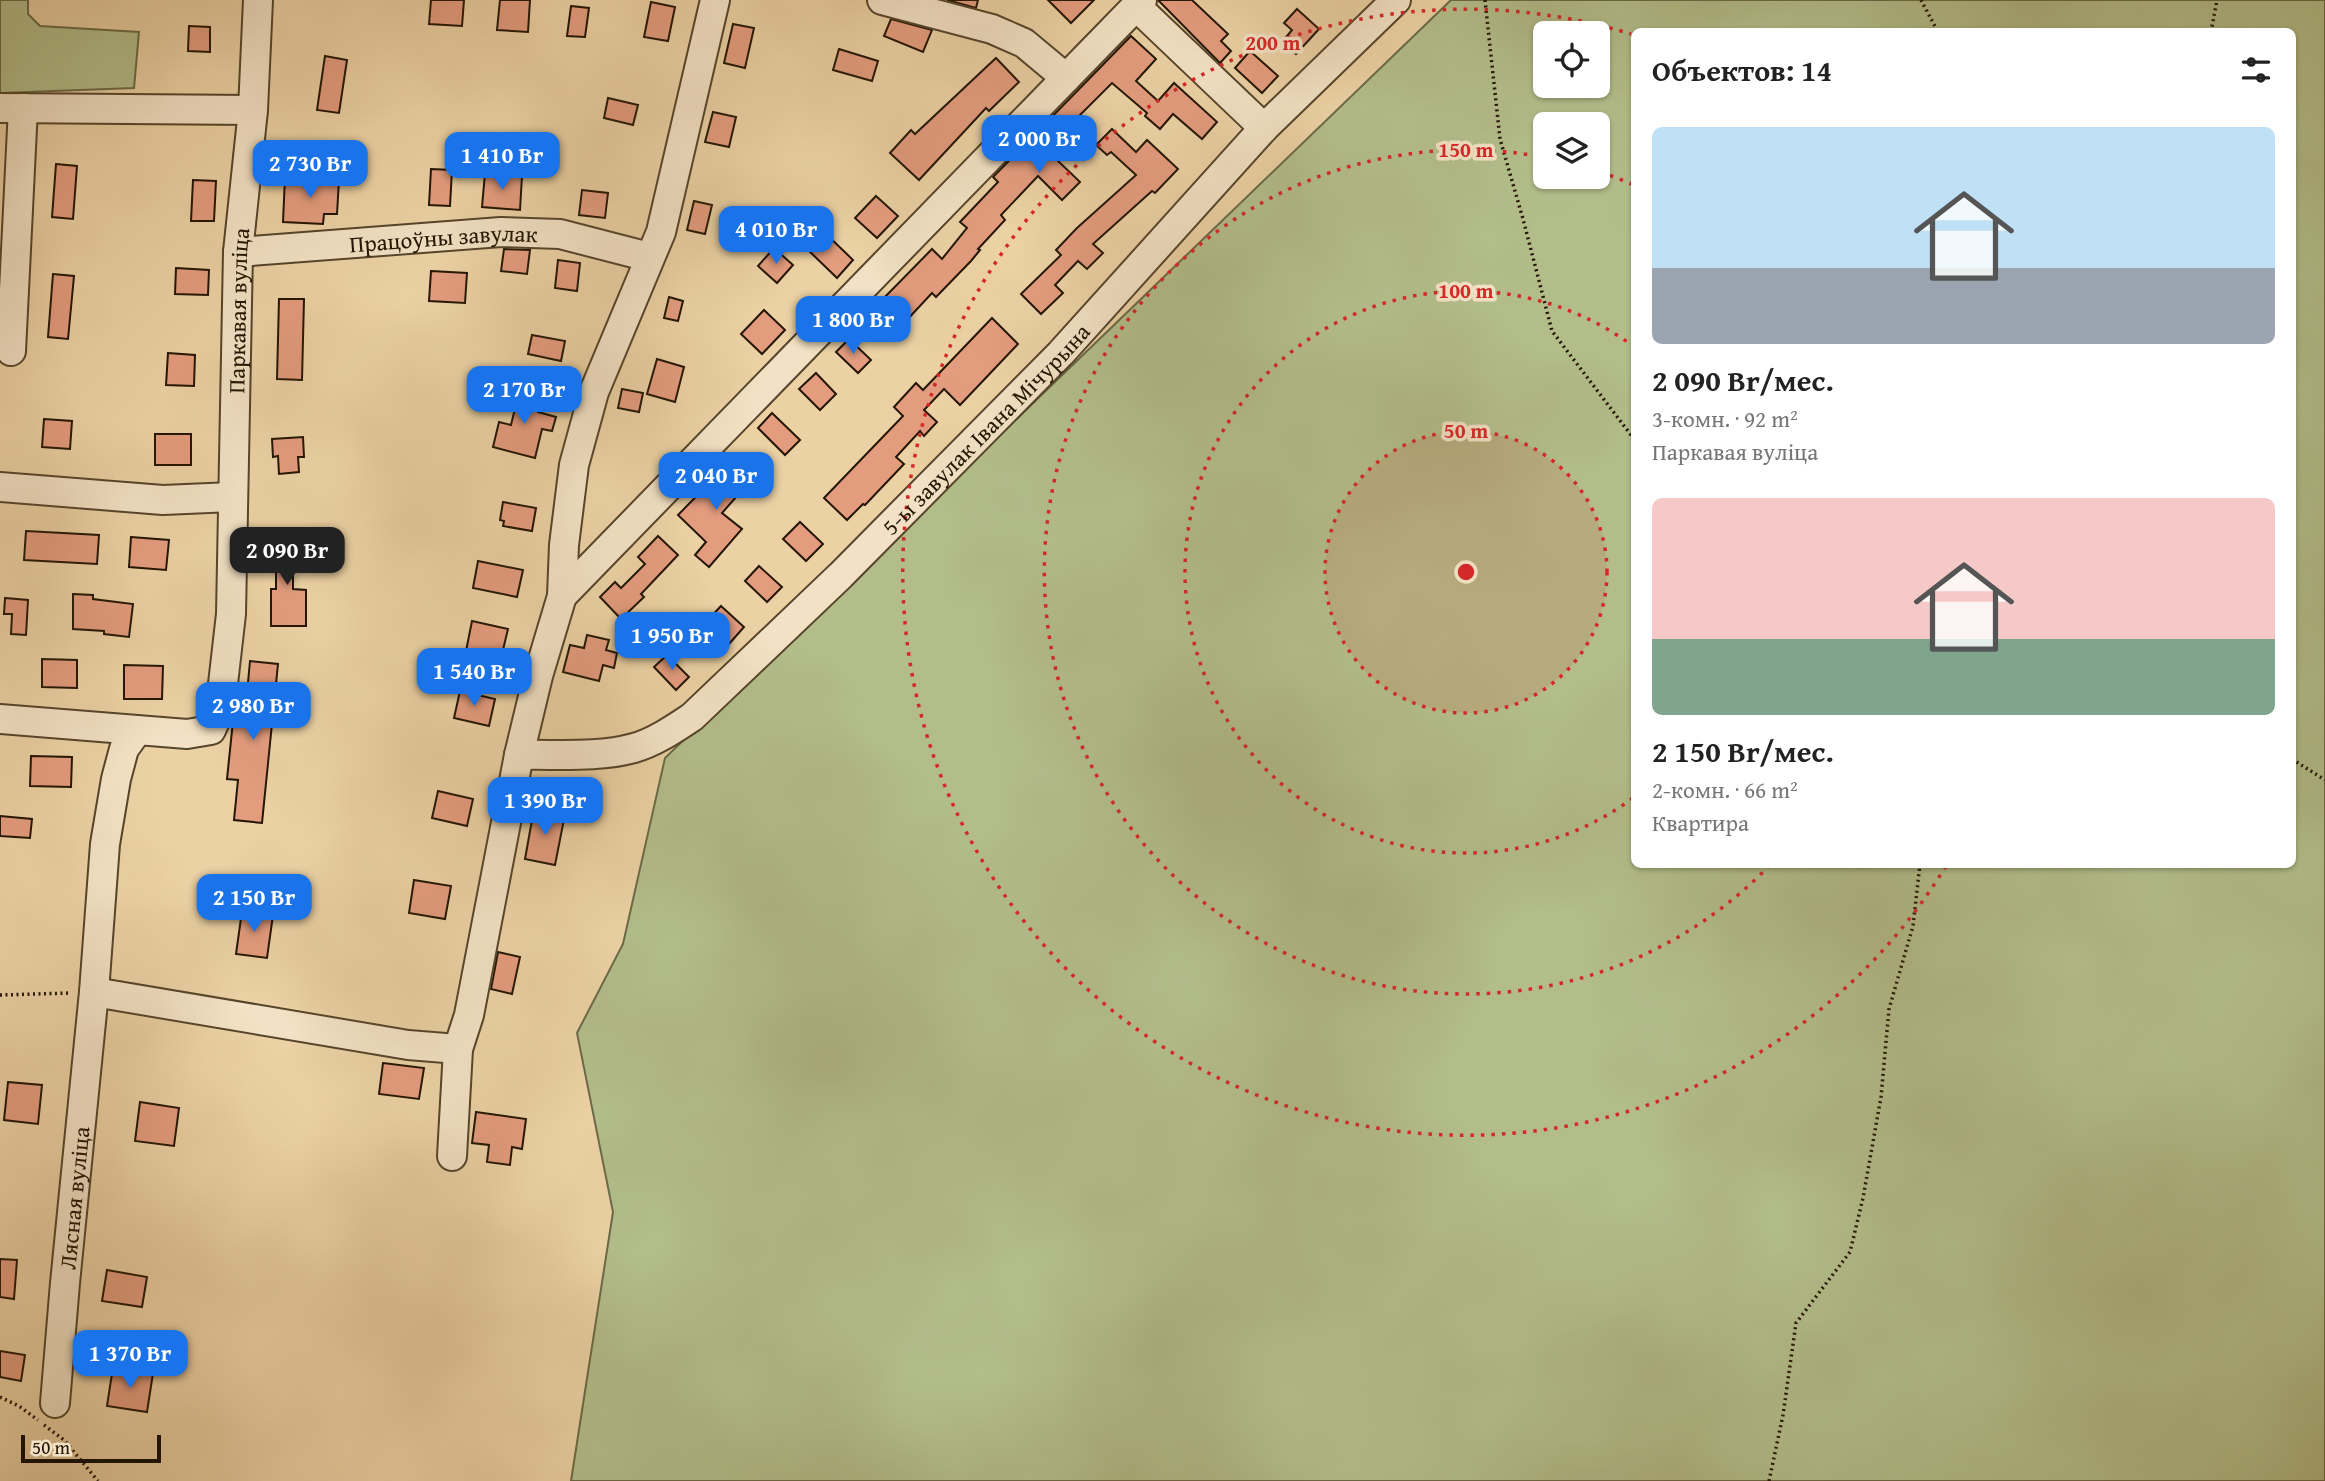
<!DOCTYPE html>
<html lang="ru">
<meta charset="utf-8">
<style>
body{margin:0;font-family:"Gentium Book Plus",serif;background:#f6f6f6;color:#222;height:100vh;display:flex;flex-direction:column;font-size:26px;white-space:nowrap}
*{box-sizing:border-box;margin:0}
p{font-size:23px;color:#767676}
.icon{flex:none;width:38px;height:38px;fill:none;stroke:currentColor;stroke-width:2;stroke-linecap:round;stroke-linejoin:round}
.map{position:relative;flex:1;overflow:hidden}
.sheet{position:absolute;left:1631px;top:28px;width:665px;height:840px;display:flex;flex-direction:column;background:#fff;border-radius:10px;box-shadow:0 2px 5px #0004}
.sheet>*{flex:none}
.fabs{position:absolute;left:1533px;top:21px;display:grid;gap:14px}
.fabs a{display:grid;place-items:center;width:77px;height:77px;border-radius:10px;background:#fff;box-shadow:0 2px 5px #0004;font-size:35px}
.scale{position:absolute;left:21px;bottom:18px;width:140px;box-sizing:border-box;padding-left:7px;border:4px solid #241603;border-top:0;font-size:19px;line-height:24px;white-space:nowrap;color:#241603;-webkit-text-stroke:5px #f2e1c4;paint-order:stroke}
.price{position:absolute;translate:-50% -60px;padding:0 16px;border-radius:14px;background:#1a73e8;color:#fff;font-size:23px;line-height:46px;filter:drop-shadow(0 2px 4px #0008)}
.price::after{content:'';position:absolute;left:50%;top:42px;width:21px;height:16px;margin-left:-10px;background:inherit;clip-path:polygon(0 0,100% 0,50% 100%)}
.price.on{background:#222;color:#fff}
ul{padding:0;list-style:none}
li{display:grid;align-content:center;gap:14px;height:371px;padding:0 21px}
li span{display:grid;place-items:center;height:217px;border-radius:10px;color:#555}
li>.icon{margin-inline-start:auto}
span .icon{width:126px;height:126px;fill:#fffc;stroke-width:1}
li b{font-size:30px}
h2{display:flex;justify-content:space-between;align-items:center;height:84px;padding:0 21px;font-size:30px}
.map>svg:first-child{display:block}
</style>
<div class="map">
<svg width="2325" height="1481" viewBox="0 0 2325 1481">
<rect width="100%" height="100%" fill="#ebd1a4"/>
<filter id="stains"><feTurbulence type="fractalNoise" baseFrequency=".00286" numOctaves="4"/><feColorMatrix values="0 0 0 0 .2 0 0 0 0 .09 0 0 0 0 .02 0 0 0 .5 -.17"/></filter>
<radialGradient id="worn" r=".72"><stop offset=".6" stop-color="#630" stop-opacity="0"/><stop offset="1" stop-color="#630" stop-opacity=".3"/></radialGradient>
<g fill="#b2bd8a" stroke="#6b6a46" stroke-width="2" fill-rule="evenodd">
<path d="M0 0H28V14L40 26 139 32 134 88 0 93Z"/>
<path d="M1451 0H2325V1481H571L613 1212 577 1033 623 944 665 758ZM1634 32H2292V864H1634ZM1545 33H1598V86H1545ZM1545 124H1598V177H1545Z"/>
</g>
<g fill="#e39c7e" stroke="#241603" stroke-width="2">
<path d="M431 0H464L462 26 429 24Z"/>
<path d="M500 0H530L528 32 497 30Z"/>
<path d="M947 0H978L976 8Z"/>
<path d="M1048 0H1094L1071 23Z"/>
<path d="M1158 0H1192L1228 34 1221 41 1231 51 1220 63Z"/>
<path d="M651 2 675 7 668 41 644 37Z"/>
<path d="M571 6 589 8 585 37 567 36Z"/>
<path d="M1297 9 1319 29 1296 54 1282 42 1292 30 1284 23Z"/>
<path d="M891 19 932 30 923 52 884 36Z"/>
<path d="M733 24 754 28 745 68 724 63Z"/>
<path d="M189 26 210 27V52L188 51Z"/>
<path d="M1131 36 1156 59 1136 81 1158 101 1174 83 1217 122 1202 139 1173 114 1160 129 1145 116 1147 113 1112 83 1077 118 1088 128 1056 159 1080 182 1062 200 1038 176 1001 215 1005 220 978 249 980 250 971 261 936 297 932 293 892 336 872 317 881 307 878 304 932 249 942 259 967 228 960 222 998 182 993 177Z"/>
<path d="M839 49 878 61 872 81 833 70Z"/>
<path d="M1250 51 1278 76 1262 93 1235 68Z"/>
<path d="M325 56 347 60 339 113 317 110Z"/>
<path d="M996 58 1019 82 989 111 986 108 919 180 890 153 911 130 915 134Z"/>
<path d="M608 98 638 105 633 125 604 118Z"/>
<path d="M713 112 736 117 729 147 705 142Z"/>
<path d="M1112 129 1136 152 1147 140 1178 169 1155 193 1152 191 1093 244 1103 253 1087 269 1078 261 1055 285 1063 293 1041 314 1021 294 1061 255 1056 250 1077 228 1136 175 1111 152 1107 155 1096 145Z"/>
<path d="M56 164 77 166 73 219 52 217Z"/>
<path d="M431 169 452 170 450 206 429 205Z"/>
<path d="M485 173 522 176 520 210 482 207Z"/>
<path d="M285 177 339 180 337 214H324L323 224 283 222Z"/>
<path d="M193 180 216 181 214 221H191Z"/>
<path d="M582 190 608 193 605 218 579 215Z"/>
<path d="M876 196 898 216 877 238 855 218Z"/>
<path d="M694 201 712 205 705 234 687 230Z"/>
<path d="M823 231 853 260 837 278 806 248Z"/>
<path d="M774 248 793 265 777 283 758 266Z"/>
<path d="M504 249 530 250 527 274 501 271Z"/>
<path d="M558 260 580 263 577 291 555 288Z"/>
<path d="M176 268 209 270 208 295 175 294Z"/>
<path d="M431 271 467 273 465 303 429 301Z"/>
<path d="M53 274 74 276 68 339 48 337Z"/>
<path d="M669 297 683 301 678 321 664 318Z"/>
<path d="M279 299H304L302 380 277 379Z"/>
<path d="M764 310 785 330 762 354 741 334Z"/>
<path d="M992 318 1018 344 960 405 944 389 924 410 937 422 924 436 920 431 896 457 904 464 865 505 863 504 847 520 824 498 903 416 894 407 916 383 923 390Z"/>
<path d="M532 335 565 341 561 361 528 354Z"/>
<path d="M849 339 871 360 858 373 836 352Z"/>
<path d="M168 353 195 355 194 386 166 385Z"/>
<path d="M657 359 684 367 675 402 647 394Z"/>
<path d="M816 373 836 394 820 410 799 389Z"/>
<path d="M520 388 543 393 538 412 556 417 552 431 542 429 535 458 493 447 499 422 511 425Z"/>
<path d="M622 389 643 393 639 412 618 408Z"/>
<path d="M772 413 800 440 785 455 758 428Z"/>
<path d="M44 419 72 421 70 449 42 447Z"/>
<rect x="155" y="434" width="36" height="31"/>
<path d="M303 437 304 457H298L299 472 279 474 278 456 273 457 272 439Z"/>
<path d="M732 460 752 479 722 513 742 529 709 567 695 555 706 542 678 515Z"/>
<path d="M503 502 536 508 532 531 503 526 504 521 500 520Z"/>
<path d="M800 522 823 544 806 561 783 539Z"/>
<path d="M26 531 99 535 97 564 24 560Z"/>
<path d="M276 532H293V589L306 590V626H271V589H276Z"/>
<path d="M658 536 678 555 641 594 644 597 621 619 600 597 615 582 621 588 645 564 638 557Z"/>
<path d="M131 537 169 540 166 570 129 567Z"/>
<path d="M478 561 523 570 517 597 473 588Z"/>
<path d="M759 566 782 587 767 602 745 581Z"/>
<path d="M73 594 93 595V599L133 604 129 637 104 634V631L73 629Z"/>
<path d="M5 598 28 600 26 635 11 634 12 614H4Z"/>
<path d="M721 606 744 627 729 644 705 623Z"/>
<path d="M472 621 508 629 501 658 466 651Z"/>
<path d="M587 635 609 640 606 650 617 653 614 668 603 665 599 681 563 672 570 645 584 648Z"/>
<path d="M667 655 689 677 676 690 654 667Z"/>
<path d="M42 659 77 660V688L42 687Z"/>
<path d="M250 661 278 664 262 823 234 820 238 780 227 779 233 721 238 703 246 704Z"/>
<path d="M124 665 163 666 162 699H124Z"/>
<path d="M460 691 495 699 489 726 454 718Z"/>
<path d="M31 756 72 757 71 787 30 786Z"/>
<path d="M438 791 473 799 467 826 432 818Z"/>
<path d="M534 809 565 814 555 865 525 859Z"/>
<path d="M0 816 32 819 30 838 0 836Z"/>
<path d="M414 880 451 886 445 919 409 913Z"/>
<path d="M242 911 273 915 267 958 236 954Z"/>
<path d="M498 952 520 957 512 994 491 989Z"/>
<path d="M383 1063 424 1068 419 1099 379 1094Z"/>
<path d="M8 1082 42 1085 38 1124 4 1120Z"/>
<path d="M140 1102 179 1108 174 1146 135 1141Z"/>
<path d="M476 1112 526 1119 522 1149 512 1147 510 1165 487 1162 489 1145 472 1143Z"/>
<path d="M0 1259 17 1260 14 1299 0 1297Z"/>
<path d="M107 1270 147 1277 142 1307 102 1301Z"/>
<path d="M0 1351 25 1355 21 1381 0 1377Z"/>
<path d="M113 1367 153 1373 147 1412 107 1406Z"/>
</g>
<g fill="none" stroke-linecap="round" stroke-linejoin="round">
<defs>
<g id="minor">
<path d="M882 0 992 29 1024 43 1066 78"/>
<path d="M1136 6 1264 128"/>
<path d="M0 108 253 110"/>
<path id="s1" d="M238 252 501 232 560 234 649 257"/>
<path d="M11 351 23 108"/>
<path d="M0 487 163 500 232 497"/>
<path d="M562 596 1142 0"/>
<path id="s2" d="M0 719 187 734 211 730 220 710 231 614 238 252 253 110 258 0"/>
<path id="s3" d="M519 755C556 754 598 758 634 748 655 742 674 729 692 717L841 575 1061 353 1264 128 1396 0"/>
<path d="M94 992 408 1045 458 1049"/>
<path d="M452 1156 458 1049 469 1015 519 755 538 676 562 596 564 545 574 465 594 392 661 232 715 0"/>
<path id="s4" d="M55 1403 65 1283 94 992 105 844 116 779 124 749 137 731"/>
</g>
</defs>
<use href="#minor" stroke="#56452b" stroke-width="32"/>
<g stroke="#241603" stroke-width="3.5" stroke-dasharray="2 3.5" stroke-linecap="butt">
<path d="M1485 0 1500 139 1523 219 1552 331 1634 439"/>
<path d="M1921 0 1938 32"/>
<path d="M2211 32 2217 0"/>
<path d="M2292 759 2325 780"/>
<path d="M0 995 71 993"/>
<path d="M0 1397 19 1406 38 1420"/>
<path d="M44 1425 64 1440 98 1481"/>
<path d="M1769 1481 1783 1415 1796 1323 1850 1252 1863 1198 1881 1097 1889 1009 1913 926 1920 864"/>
</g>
<use href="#minor" stroke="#f2e1c4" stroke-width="28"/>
</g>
<circle cx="1466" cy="572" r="141" fill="#d62828" fill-opacity=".12"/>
<g fill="none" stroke="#d62828" stroke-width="3.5" stroke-dasharray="3.5 7">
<circle cx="1466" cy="572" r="141"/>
<path d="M1633 798A281 281 0 1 1 1633 346"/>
<path d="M1770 865A422 422 0 1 1 1543 157M1600 172A422 422 0 0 1 1634 185"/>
<path d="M1946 866A563 563 0 1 1 1631 34"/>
</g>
<g text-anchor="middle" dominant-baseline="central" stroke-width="7" stroke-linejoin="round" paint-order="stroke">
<g font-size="23" fill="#241603" stroke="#f2e1c4">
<text stroke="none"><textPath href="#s1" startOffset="206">Працоўны завулак</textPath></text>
<text stroke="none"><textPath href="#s2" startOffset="634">Паркавая вуліца</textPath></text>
<text stroke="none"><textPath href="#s3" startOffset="593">5-ы завулак Івана Мічурына</textPath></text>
<text stroke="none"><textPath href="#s4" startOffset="206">Лясная вуліца</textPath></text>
</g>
</g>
<circle cx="1466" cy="572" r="10" fill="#d62828" stroke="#f2e1c4" stroke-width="3.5"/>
<g font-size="21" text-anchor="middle" font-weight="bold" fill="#d62828" stroke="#f2e1c4" stroke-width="7" stroke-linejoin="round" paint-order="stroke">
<text x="1273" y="50">200 m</text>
<text x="1466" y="157">150 m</text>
<text x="1466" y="298">100 m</text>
<text x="1466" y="438">50 m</text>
</g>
<rect width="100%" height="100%" filter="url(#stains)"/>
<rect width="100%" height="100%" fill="url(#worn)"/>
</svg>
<div class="fabs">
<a><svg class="icon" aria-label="locate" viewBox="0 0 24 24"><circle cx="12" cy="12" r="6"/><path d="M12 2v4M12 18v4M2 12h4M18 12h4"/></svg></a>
<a><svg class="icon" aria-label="layers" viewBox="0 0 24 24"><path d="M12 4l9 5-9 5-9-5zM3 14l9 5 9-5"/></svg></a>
</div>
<div class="scale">50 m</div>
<b class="price" style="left:1039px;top:175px">2 000 Br</b>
<b class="price" style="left:502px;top:192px">1 410 Br</b>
<b class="price" style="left:310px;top:200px">2 730 Br</b>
<b class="price" style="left:776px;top:266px">4 010 Br</b>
<b class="price" style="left:853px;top:356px">1 800 Br</b>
<b class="price" style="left:524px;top:426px">2 170 Br</b>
<b class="price" style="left:716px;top:512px">2 040 Br</b>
<b class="price on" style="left:287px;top:587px">2 090 Br</b>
<b class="price" style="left:672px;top:672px">1 950 Br</b>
<b class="price" style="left:474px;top:708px">1 540 Br</b>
<b class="price" style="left:253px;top:742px">2 980 Br</b>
<b class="price" style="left:545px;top:837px">1 390 Br</b>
<b class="price" style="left:254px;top:934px">2 150 Br</b>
<b class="price" style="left:130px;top:1390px">1 370 Br</b>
<section class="sheet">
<h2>Объектов: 14<svg class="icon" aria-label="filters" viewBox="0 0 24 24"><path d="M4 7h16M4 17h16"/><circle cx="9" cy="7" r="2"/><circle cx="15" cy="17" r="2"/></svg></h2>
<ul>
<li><span style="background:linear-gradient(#bfe0f5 65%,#9aa5b1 0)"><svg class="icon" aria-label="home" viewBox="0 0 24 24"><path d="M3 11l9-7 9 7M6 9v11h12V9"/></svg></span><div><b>2 090 Br/мес.</b><p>3-комн. · 92 m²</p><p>Паркавая вуліца</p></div></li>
<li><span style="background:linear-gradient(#f6c9c9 65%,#7fa58c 0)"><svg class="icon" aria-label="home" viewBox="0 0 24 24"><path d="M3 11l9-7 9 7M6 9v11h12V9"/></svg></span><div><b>2 150 Br/мес.</b><p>2-комн. · 66 m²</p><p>Квартира</p></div></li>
</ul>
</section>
</div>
